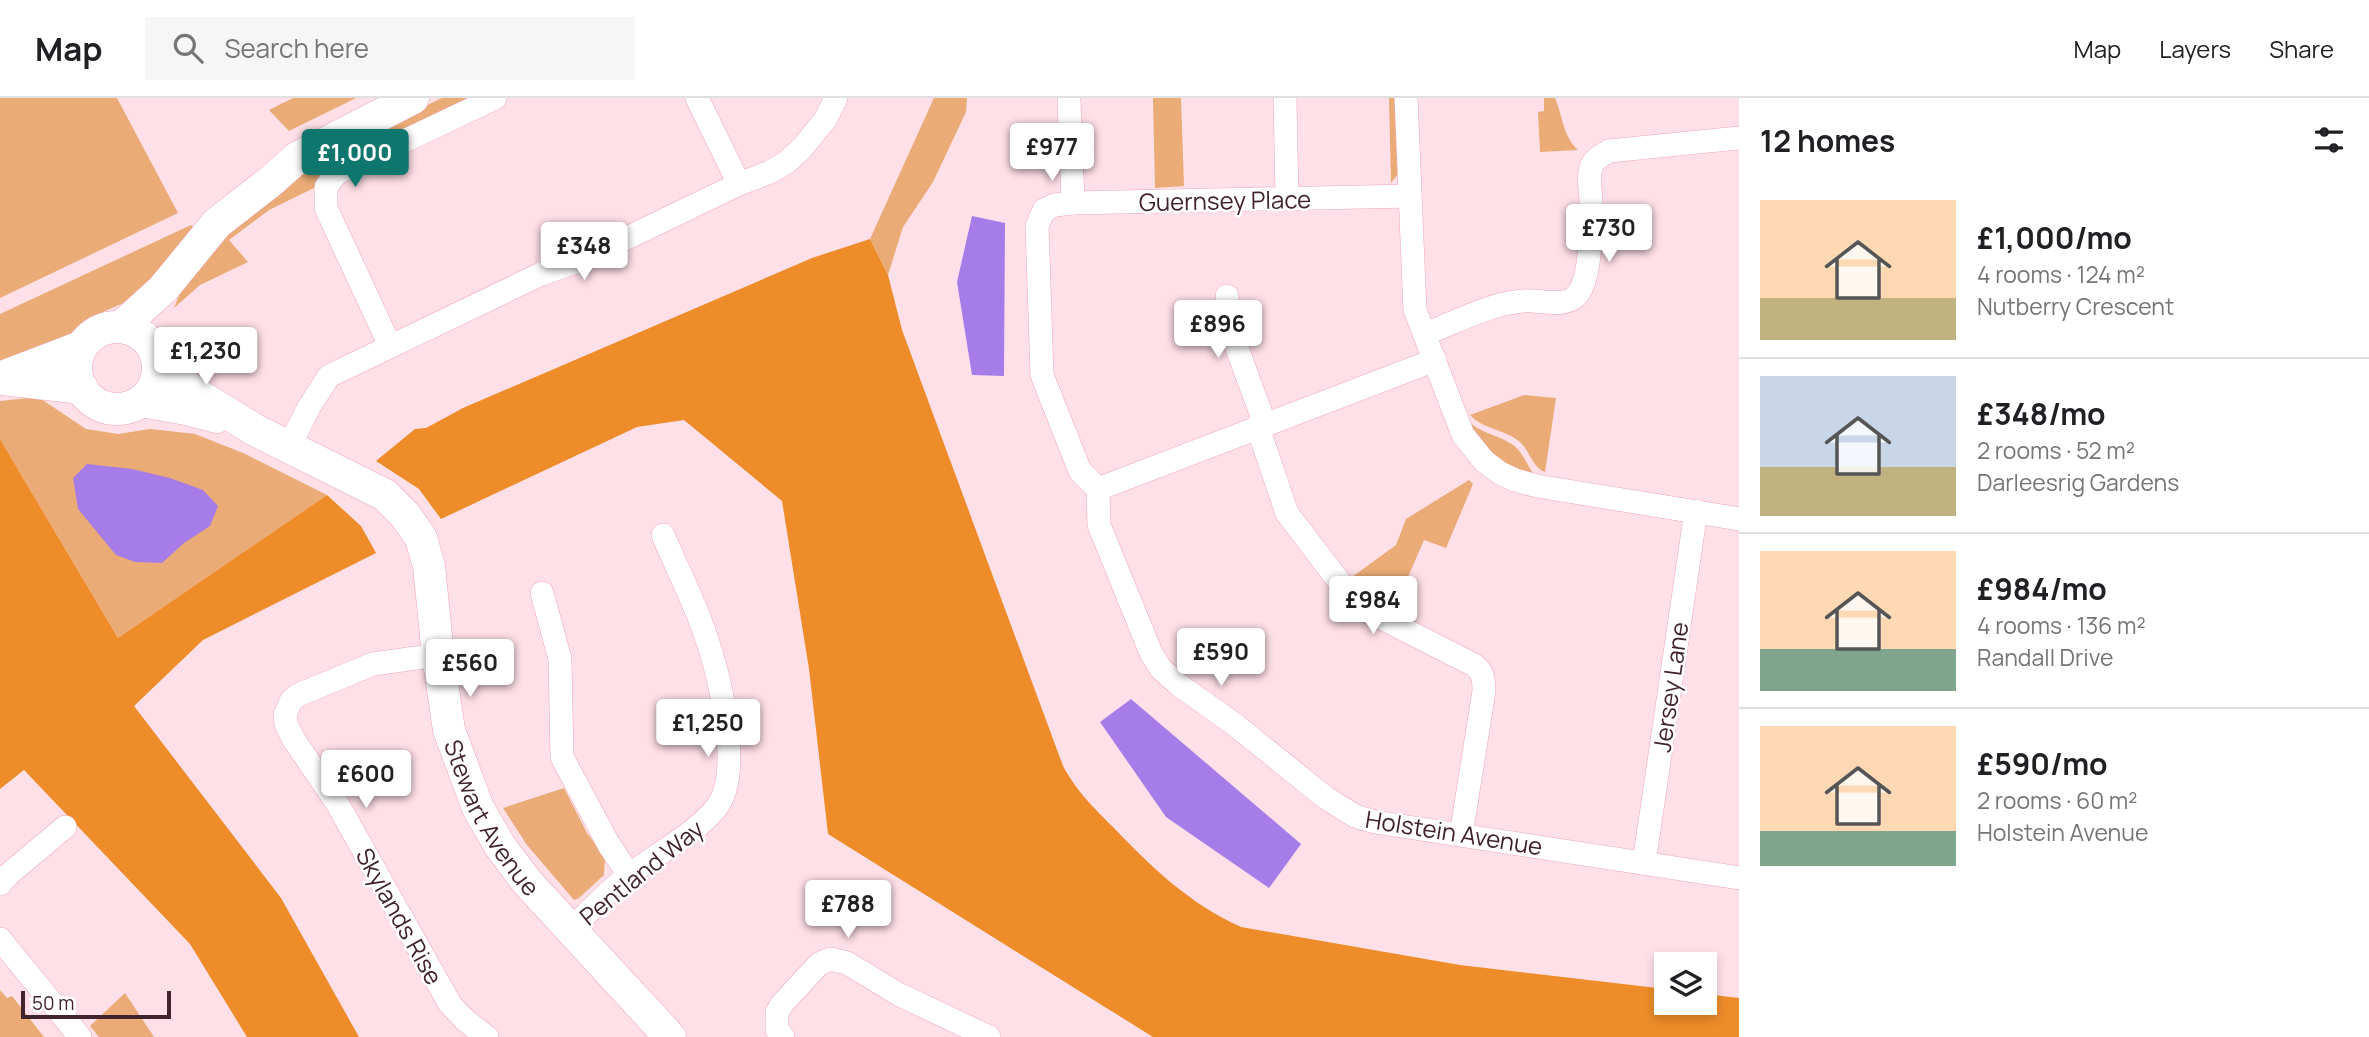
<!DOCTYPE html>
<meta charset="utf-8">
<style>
body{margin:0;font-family:Manrope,sans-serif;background:#f6f6f6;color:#202124;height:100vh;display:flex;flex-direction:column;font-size:26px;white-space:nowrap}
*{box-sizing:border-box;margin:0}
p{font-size:23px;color:#757577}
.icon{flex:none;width:38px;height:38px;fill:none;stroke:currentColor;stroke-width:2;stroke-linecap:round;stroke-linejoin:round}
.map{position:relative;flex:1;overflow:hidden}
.drawer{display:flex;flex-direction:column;background:#fff;width:630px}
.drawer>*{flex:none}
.controls{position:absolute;left:1654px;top:854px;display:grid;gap:14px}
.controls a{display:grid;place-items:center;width:63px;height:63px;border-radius:0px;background:#fff;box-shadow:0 4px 10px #0003;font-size:35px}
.scale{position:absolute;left:21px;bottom:18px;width:150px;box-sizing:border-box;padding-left:7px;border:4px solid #40232c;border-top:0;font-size:19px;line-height:24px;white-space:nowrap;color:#40232c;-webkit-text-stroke:5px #fff;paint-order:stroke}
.price{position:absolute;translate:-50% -60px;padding:0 16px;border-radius:7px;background:#fff;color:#222;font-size:23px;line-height:46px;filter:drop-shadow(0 2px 4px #0008)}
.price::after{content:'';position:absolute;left:50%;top:42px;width:21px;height:16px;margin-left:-10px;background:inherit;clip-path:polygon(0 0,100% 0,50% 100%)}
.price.on{background:#0f766e;color:#fff}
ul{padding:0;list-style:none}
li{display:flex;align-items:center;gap:21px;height:175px;padding:0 21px}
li+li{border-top:2px solid #e0e0e0}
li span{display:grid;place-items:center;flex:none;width:196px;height:140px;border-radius:0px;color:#555}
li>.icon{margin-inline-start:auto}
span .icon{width:84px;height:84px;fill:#fffc;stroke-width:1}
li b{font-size:30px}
h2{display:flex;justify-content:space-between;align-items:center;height:84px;padding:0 21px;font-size:30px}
header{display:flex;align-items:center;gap:42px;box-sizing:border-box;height:98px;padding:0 35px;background:#fff;border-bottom:2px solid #e0e0e0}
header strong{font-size:33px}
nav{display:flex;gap:38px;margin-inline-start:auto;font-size:24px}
.search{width:490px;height:63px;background:#f6f6f6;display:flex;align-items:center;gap:18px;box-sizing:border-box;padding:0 24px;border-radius:0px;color:#757577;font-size:26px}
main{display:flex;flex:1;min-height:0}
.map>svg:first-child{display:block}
</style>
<header>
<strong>Map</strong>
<div class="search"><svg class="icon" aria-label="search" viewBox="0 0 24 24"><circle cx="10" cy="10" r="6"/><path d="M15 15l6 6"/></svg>Search here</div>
<nav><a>Map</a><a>Layers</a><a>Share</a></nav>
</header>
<main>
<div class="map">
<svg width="1739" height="939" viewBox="0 0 1739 939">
<rect width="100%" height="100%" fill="#ffe0e8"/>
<g fill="#ebab76">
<path d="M0 0H117L178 115 0 200Z"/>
<path d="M293 0H356L289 33 269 12Z"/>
<path d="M442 0H481L320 77 316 89 269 112 229 142 248 164 200 187 174 210 182 190 220 136 328 55Z"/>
<path d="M934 0H967L966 14 933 84 903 129 888 177 870 141Z"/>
<path d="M1153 0H1181L1184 88 1155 90Z"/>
<path d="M1389 0H1397L1399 75 1391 85Z"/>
<path d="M1544 0H1555C1563 19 1563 38 1578 52L1540 54 1538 14 1544 13Z"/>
<path d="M191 127 195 130 147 187 130 202 94 218 67 242 0 270V216Z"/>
<path d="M1524 297 1556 300 1545 374C1532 369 1530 353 1520 344 1505 331 1484 332 1470 317Z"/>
<path d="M38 299 86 331 118 336 150 331 195 336 243 355 327 397 118 540 0 341V303Z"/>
<path d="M1465 320C1483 338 1496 335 1513 347 1524 355 1527 369 1536 379L1525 376 1490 357Z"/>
<path d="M1469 382 1473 386 1446 450 1424 442 1392 516 1371 507 1348 482 1396 447 1406 421Z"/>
<path d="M564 690 587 735 605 759 604 777 579 800 574 802 527 747 503 710Z"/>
<path d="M0 892 7 900 12 898 44 939H0Z"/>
<path d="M125 895 154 939H99L90 928Z"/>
</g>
<g fill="#ee8c2a">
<path d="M870 141 888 177 902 232 1063 668C1078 695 1093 709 1114 730 1152 770 1190 806 1241 829L1460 867 1666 891V905H1704L1705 896 1739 900V939H1153L828 736 809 571 782 403 684 322 637 329 441 421 419 391 376 363 415 331 426 330 463 310 812 160Z"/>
<path d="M0 341 118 540 327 397 361 428 376 455 203 542 134 608 281 800 359 939H247L190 846 24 672 0 691Z"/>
</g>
<g fill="#a67de8">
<path d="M972 118 1005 125 1004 278 972 277 957 184Z"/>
<path d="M87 366 132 371 170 380 203 392 218 408 210 428 184 445 162 465 135 464 116 457 78 411 73 380Z"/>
<path d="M1131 601 1301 746 1269 790 1166 719 1100 624Z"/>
</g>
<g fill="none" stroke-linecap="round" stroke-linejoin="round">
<defs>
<g id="street">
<path d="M697 0 739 86"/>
<path d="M1285 0 1287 101"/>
<path d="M1406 0 1415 212 1463 337 1484 363 1500 375 1515 382 1537 388 1739 421"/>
<path d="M1069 3 1073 105"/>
<path d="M1227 198 1231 234 1262 318 1258 330 1287 415 1353 502 1364 511 1474 567C1483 574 1484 581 1484 593L1461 737"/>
<path d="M1425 236C1456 224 1489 206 1522 203 1538 201 1561 210 1575 199 1592 184 1591 126 1591 104 1591 93 1587 77 1592 67 1595 60 1603 57 1609 53L1739 40"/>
<path d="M390 248 326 110V89L337 75 495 0"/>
<path d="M1435 262 1098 391 1099 427 1151 555 1161 571 1179 587 1234 626 1326 700 1355 718 1375 724 1739 780"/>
<path d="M289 349 309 309 329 278 541 176 579 163 739 86 770 74 787 64 802 50 825 22 836 0"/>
<path d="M1098 391 1080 373 1042 277 1037 128 1044 112 1055 107 1073 105 1409 98"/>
<path d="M542 495 560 561 562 659 609 747 629 777"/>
<path d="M438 557 373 566 298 597 291 603 285 617 286 626 294 642 337 705 450 906 465 922 487 939"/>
<path d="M1644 765 1696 413"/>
<path d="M0 786 9 776 65 729"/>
<path d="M570 832C589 814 607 794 628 778 657 755 692 739 716 710 745 674 718 571 703 530 692 499 676 468 663 437"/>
<path d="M0 841 80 939"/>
<path d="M783 939 777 932V914L782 906 819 866 830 861 847 865 900 897 989 939"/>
</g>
<g id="secondary">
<path d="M121 229 163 191 217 125 271 83 297 60 413 0"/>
<circle cx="117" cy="270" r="41"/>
<path id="s1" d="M158 262 177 281 203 300 255 332 385 397 405 417 421 440 429 468 438 557 449 632 478 710 500 748 527 784 670 939"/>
<path d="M0 280 81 249"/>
<path d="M3 281 82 290"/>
<path d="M141 303 186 311 217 319"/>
</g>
</defs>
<use href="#street" stroke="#eea5bb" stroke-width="24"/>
<use href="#secondary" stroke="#eea5bb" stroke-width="33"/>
<use href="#street" stroke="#fff" stroke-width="23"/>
<use href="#secondary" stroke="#fff" stroke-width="32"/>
</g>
<g text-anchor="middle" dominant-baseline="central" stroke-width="5" stroke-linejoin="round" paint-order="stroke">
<g font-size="24" fill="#40232c" stroke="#fff">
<text transform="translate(1225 102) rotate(-1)">Guernsey Place</text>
<text transform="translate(1670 589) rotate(-82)">Jersey Lane</text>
<text stroke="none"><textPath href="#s1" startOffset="614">Stewart Avenue</textPath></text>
<text transform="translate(1454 734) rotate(9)">Holstein Avenue</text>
<text transform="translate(641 774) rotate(-39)">Pentland Way</text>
<text transform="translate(400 818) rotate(61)">Skylands Rise</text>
</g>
</g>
</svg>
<div class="controls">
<a><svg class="icon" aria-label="layers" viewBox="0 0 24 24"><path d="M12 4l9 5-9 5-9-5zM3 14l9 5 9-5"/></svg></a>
</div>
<div class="scale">50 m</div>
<b class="price" style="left:1052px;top:85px">£977</b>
<b class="price on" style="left:355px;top:91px">£1,000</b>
<b class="price" style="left:1609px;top:166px">£730</b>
<b class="price" style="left:584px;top:184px">£348</b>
<b class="price" style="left:1218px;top:262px">£896</b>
<b class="price" style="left:206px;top:289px">£1,230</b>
<b class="price" style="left:1373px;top:538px">£984</b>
<b class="price" style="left:1221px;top:590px">£590</b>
<b class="price" style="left:470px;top:601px">£560</b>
<b class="price" style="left:708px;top:661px">£1,250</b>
<b class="price" style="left:366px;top:712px">£600</b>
<b class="price" style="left:848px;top:842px">£788</b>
</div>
<section class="drawer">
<h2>12 homes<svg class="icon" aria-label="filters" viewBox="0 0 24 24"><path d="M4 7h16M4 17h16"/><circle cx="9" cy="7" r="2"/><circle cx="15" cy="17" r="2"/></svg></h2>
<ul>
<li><span style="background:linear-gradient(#ffd9b3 70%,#c2b280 0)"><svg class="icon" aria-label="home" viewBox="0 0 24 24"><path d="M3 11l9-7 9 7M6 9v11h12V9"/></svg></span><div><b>£1,000/mo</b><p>4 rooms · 124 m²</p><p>Nutberry Crescent</p></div></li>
<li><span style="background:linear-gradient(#c9d6e8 65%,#c2b280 0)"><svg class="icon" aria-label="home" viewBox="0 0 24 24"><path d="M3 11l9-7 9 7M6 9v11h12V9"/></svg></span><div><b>£348/mo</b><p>2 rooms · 52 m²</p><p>Darleesrig Gardens</p></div></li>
<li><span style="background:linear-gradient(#ffd9b3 70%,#7fa58c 0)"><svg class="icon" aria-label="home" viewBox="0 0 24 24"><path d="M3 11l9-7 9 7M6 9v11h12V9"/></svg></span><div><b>£984/mo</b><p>4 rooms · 136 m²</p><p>Randall Drive</p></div></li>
<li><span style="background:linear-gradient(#ffd9b3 75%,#7fa58c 0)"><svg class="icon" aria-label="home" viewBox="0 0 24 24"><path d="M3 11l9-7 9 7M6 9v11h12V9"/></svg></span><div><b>£590/mo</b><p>2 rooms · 60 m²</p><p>Holstein Avenue</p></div></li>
</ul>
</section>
</main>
